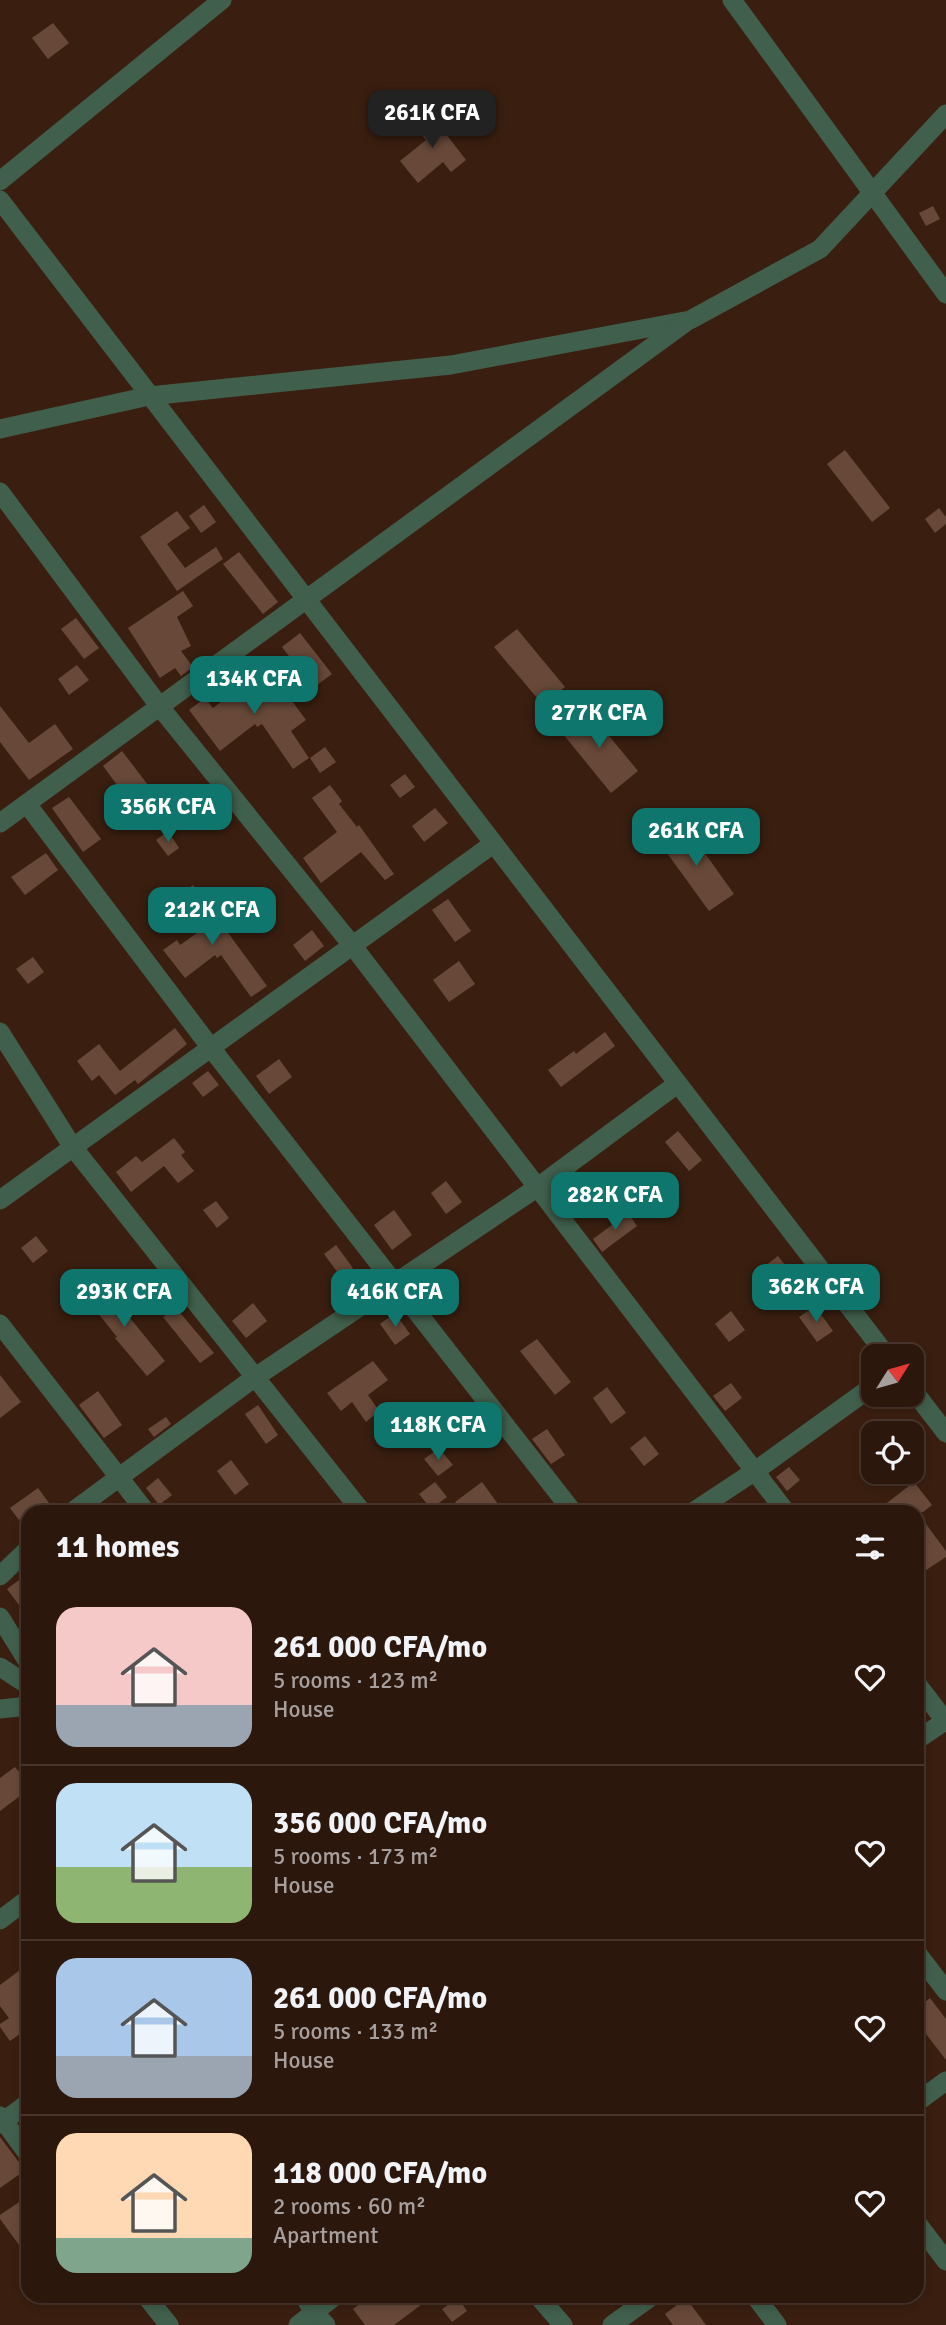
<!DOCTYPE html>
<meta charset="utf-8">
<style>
body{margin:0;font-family:Signika,sans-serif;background:#342015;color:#f1f3f6;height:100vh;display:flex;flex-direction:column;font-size:26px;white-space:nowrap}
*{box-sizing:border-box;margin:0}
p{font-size:23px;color:#a69f9d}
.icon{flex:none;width:38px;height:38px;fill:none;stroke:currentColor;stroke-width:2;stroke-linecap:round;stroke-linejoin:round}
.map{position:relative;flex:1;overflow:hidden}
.drawer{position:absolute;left:21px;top:1505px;width:903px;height:798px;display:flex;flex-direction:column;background:#2c170c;border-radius:21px;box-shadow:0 4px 10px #0003,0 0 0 2px #48362d}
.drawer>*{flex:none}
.needle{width:46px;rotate:53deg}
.fabs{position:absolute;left:861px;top:1344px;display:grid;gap:14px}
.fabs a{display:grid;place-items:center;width:63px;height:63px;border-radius:14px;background:#2c170c;box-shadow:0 4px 10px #0003,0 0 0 2px #48362d;font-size:35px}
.price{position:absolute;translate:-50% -60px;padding:0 16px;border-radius:14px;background:#0f766e;color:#fff;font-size:23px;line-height:46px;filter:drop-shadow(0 2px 4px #0008)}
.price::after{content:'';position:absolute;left:50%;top:42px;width:21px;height:16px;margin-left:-10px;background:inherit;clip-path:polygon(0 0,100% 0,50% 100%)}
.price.selected{background:#222;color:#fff}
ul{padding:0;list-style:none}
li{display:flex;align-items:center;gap:21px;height:175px;padding:0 35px}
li+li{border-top:2px solid #48362d}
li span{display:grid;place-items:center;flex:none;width:196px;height:140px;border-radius:21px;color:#555}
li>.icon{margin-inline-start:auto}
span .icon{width:84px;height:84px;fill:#fffc;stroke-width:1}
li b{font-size:30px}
h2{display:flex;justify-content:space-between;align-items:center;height:84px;padding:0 35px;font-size:30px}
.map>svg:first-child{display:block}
</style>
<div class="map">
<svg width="946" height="2325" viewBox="0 0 946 2325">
<rect width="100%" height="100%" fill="#3a1f10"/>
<g fill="#684939">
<path d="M53 23 69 43 48 59 32 38Z"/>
<path d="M429 112 466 160 451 172 443 162 418 183 400 161 426 140 413 124Z"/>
<path d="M933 206 940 219 926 226 919 213Z"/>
<path d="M845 450 890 508 872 522 827 464Z"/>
<path d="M204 505 216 522 201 533 189 516Z"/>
<path d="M939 508 946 517V524L935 533 925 519Z"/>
<path d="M177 511 190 528 167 544 185 568 216 547 223 559 177 591 140 537Z"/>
<path d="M239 552 278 602 263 614 223 564Z"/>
<path d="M183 591 193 606 177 617 191 646 181 651 193 667 181 676 175 668 160 678 128 628Z"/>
<path d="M76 618 99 648 84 659 61 629Z"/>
<path d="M517 629 565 687 543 705 494 647Z"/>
<path d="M300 633 332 674 313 688 282 647Z"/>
<path d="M77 665 89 680 69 695 58 679Z"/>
<path d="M260 665 285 696 287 694 306 720 291 731 309 758 293 769 262 724 257 727 255 724 220 751 189 710 205 698 213 708 250 679 247 675Z"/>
<path d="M0 706 29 743 55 724 73 749 29 780 0 742Z"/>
<path d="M586 708 638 771 611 793 559 729Z"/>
<path d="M325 747 336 762 320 773 310 758Z"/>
<path d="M122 751 158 798 138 813 103 766Z"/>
<path d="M405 774 415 787 400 798 390 785Z"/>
<path d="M330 785 342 801 339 804 357 827 359 825 394 874 385 880 361 852 321 883 303 858 337 832 312 798Z"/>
<path d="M69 797 101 839 83 852 52 808Z"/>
<path d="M435 808 448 823 424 842 412 826Z"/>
<path d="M684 824 734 894 709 911 659 842Z"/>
<path d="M168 831 179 848 168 856 156 840Z"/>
<path d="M46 853 58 870 25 895 11 877Z"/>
<path d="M193 885 267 986 251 997 221 955 217 958 215 955 185 978 163 950 177 940 180 945 204 928 180 895Z"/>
<path d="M448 899 471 931 455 942 432 910Z"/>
<path d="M312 930 324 946 305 961 293 945Z"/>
<path d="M33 957 44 972 28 984 16 969Z"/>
<path d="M459 961 475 984 449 1002 433 980Z"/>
<path d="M175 1028 187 1044 138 1084 135 1080 115 1095 99 1075 92 1081 77 1061 99 1044 120 1071Z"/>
<path d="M605 1032 615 1046 561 1087 548 1070 574 1051 576 1054Z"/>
<path d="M279 1059 292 1077 269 1094 256 1076Z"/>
<path d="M208 1071 219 1085 203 1097 192 1083Z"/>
<path d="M678 1131 702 1160 689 1171 665 1142Z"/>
<path d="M174 1138 185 1152 181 1155 194 1171 178 1183 164 1166 131 1192 116 1172 136 1156 142 1162Z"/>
<path d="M446 1181 462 1202 446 1214 431 1193Z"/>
<path d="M574 1185 589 1204 574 1215 560 1196Z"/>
<path d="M216 1201 229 1218 217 1228 203 1210Z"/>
<path d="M394 1210 412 1235 392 1250 374 1225Z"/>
<path d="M628 1213 637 1226 602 1252 593 1239Z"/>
<path d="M36 1236 48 1251 33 1263 21 1248Z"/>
<path d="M336 1245 353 1268 341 1277 324 1254Z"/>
<path d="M778 1256 795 1278 778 1291 761 1269Z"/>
<path d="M99 1280 165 1361 147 1376 115 1338 117 1337 82 1293Z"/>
<path d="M253 1303 267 1321 246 1338 232 1321Z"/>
<path d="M815 1306 833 1331 817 1342 799 1317Z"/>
<path d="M176 1308 214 1353 200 1363 163 1317Z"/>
<path d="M731 1311 745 1330 729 1342 715 1324Z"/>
<path d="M395 1313 410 1334 395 1345 380 1324Z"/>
<path d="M537 1339 571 1382 555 1395 520 1351Z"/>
<path d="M373 1361 388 1380 368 1395 379 1411 366 1422 352 1402 341 1411 327 1393Z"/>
<path d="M0 1375 21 1402 0 1418Z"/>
<path d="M731 1383 742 1398 725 1411 713 1396Z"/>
<path d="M607 1387 626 1413 611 1424 593 1398Z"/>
<path d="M98 1391 122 1425 104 1438 79 1405Z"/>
<path d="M258 1405 278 1435 266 1444 245 1414Z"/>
<path d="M408 1411 419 1425 404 1436 393 1421Z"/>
<path d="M166 1417 171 1424 154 1437 148 1429Z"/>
<path d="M547 1429 565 1455 551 1464 532 1439Z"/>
<path d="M645 1436 659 1454 644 1466 630 1448Z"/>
<path d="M439 1448 453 1465 438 1476 424 1459Z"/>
<path d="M231 1460 249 1484 235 1495 217 1471Z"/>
<path d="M789 1467 800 1480 787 1491 776 1477Z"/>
<path d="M158 1478 172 1495 159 1505 146 1488Z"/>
<path d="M435 1482 447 1497 431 1509 419 1494Z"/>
<path d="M482 1482 498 1504 486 1512H463L455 1502Z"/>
<path d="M914 1482 932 1505 923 1512H894L887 1503Z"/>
<path d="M38 1488 49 1503 37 1512H28L19 1520 10 1508Z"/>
<path d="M917 1512 946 1551V1557L917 1576Z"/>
<path d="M22 1578 28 1586V1617L7 1589Z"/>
<path d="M15 1767 28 1783V1790L0 1811V1778Z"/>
<path d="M28 1964V1991L22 1995 28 2003V2028L10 2041 0 2027V2024L9 2018 0 2006V1985Z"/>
<path d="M930 1998 946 2019V2060L923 2030 917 2035V2009Z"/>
<path d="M0 2137 18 2161 27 2169 0 2188Z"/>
<path d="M28 2196V2257L0 2219V2215Z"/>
<path d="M371 2296H433L394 2325H365L353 2309Z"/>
<path d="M458 2298 467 2311 452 2322 442 2309Z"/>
<path d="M686 2298 706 2325H673L665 2314Z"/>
</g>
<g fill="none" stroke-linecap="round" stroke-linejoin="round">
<g stroke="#405f4c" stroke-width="19">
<path d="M732 0 946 294"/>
<path d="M0 181 222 0"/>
<path d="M0 200 887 1356"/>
<path d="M0 429 149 396 451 365 690 320 820 249 946 114"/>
<path d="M0 492 160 707 352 945 786 1512"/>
<path d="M27 804 211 1048 573 1512"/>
<path d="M0 823 686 322"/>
<path d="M0 1032 72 1146 362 1512"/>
<path d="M0 1200 493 844"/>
<path d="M0 1324 146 1512"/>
<path d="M912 1389 946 1433"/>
<path d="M72 1512 254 1378 538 1187 677 1084"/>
<path d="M693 1512 755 1471 873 1386"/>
<path d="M0 1576 28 1549"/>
<path d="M0 1617 28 1662"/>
<path d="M0 1667 28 1685"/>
<path d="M917 1684 946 1722"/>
<path d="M0 1709 28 1706"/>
<path d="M917 1740 945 1721"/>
<path d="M0 1920 28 1899"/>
<path d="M917 1953 946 1991"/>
<path d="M917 2102 946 2081"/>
<path d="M0 2116 28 2154"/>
<path d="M0 2124 28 2103"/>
<path d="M917 2223 946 2261"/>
<path d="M146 2296 169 2325"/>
<path d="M304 2296 314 2313 326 2325"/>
<path d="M538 2296 563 2325"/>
<path d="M755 2296 777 2325"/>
<path d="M298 2325 335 2296"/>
<path d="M612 2325 652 2296"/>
</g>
</g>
</svg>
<div class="fabs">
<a><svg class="needle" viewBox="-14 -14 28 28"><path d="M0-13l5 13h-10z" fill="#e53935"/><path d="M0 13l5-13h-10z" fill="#a69f9d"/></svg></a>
<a><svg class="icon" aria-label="locate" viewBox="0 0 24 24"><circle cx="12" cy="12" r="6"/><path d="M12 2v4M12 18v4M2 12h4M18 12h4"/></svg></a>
</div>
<b class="price selected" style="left:432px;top:150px">261K CFA</b>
<b class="price" style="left:254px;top:716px">134K CFA</b>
<b class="price" style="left:599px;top:750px">277K CFA</b>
<b class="price" style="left:168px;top:844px">356K CFA</b>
<b class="price" style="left:696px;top:868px">261K CFA</b>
<b class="price" style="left:212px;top:947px">212K CFA</b>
<b class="price" style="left:615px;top:1232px">282K CFA</b>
<b class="price" style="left:816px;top:1324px">362K CFA</b>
<b class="price" style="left:124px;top:1329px">293K CFA</b>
<b class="price" style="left:395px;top:1329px">416K CFA</b>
<b class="price" style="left:438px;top:1462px">118K CFA</b>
<section class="drawer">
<h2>11 homes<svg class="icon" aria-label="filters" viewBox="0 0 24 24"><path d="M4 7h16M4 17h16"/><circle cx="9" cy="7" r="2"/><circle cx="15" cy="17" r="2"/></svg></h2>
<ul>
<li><span style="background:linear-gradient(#f6c9c9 70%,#9aa5b1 0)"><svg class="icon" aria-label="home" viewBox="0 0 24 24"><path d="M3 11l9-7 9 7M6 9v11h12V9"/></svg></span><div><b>261 000 CFA/mo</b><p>5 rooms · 123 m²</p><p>House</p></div><svg class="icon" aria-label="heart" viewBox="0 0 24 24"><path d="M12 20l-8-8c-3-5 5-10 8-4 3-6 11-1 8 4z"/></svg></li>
<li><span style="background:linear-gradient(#bfe0f5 60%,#8fb573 0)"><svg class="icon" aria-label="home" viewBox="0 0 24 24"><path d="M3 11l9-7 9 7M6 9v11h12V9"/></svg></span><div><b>356 000 CFA/mo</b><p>5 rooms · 173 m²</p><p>House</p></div><svg class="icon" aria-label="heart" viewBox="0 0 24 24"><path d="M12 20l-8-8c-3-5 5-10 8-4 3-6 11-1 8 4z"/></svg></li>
<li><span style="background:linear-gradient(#a9c7e8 70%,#9aa5b1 0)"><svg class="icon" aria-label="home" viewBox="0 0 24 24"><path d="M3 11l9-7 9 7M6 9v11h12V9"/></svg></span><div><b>261 000 CFA/mo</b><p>5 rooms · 133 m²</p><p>House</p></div><svg class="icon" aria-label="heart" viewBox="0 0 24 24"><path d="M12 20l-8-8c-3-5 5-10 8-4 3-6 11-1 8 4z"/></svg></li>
<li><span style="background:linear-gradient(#ffd9b3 75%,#7fa58c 0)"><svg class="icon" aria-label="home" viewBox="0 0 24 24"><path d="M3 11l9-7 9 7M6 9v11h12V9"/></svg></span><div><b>118 000 CFA/mo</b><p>2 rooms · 60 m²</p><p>Apartment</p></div><svg class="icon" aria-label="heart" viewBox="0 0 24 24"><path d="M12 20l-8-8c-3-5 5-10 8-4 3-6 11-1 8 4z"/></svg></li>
</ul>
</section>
</div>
